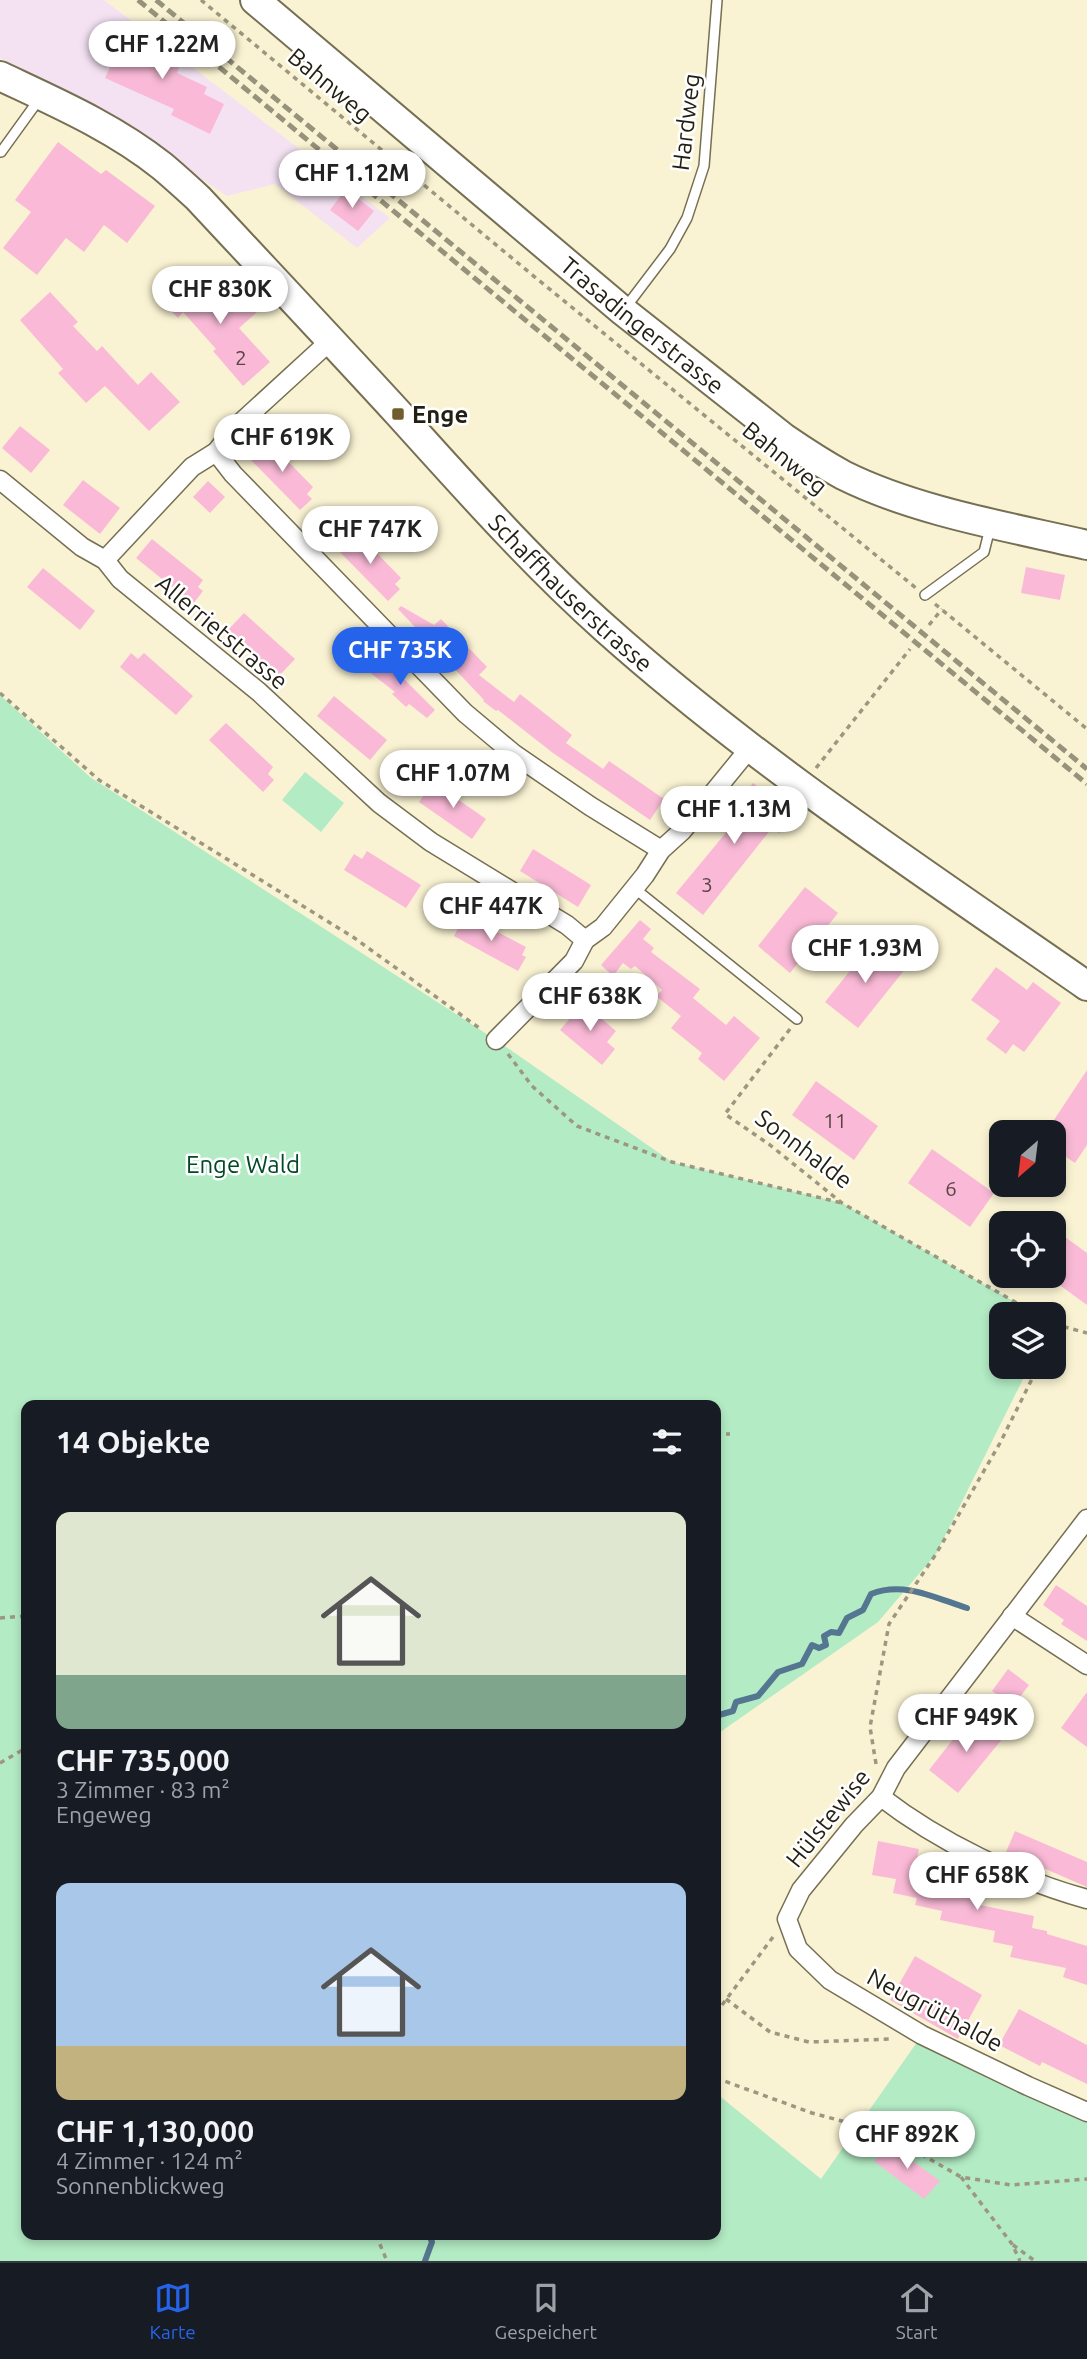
<!DOCTYPE html>
<html lang="de">
<meta charset="utf-8">
<style>
body{margin:0;font-family:Ubuntu,sans-serif;background:#20242c;color:#f1f3f6;height:100vh;display:flex;flex-direction:column;font-size:26px;white-space:nowrap}
*{box-sizing:border-box;margin:0}
p{font-size:23px;color:#9ea1a6}
.icon{flex:none;width:38px;height:38px;fill:none;stroke:currentColor;stroke-width:2;stroke-linecap:round;stroke-linejoin:round}
.map{position:relative;flex:1;overflow:hidden}
.details{position:absolute;left:21px;top:1400px;width:700px;height:840px;display:flex;flex-direction:column;background:#171b24;border-radius:14px;box-shadow:0 4px 10px #0003}
.details>*{flex:none}
.needle{width:46px;rotate:208deg}
.fabs{position:absolute;left:989px;top:1120px;display:grid;gap:14px}
.fabs a{display:grid;place-items:center;width:77px;height:77px;border-radius:14px;background:#171b24;box-shadow:0 4px 10px #0003;font-size:35px}
.price{position:absolute;translate:-50% -60px;padding:0 16px;border-radius:24px;background:#fff;color:#222;font-size:23px;line-height:46px;filter:drop-shadow(0 2px 4px #0008)}
.price::after{content:'';position:absolute;left:50%;top:42px;width:21px;height:16px;margin-left:-10px;background:inherit;clip-path:polygon(0 0,100% 0,50% 100%)}
.price.active{background:#2563eb;color:#fff}
ul{padding:0;list-style:none}
li{display:grid;align-content:center;gap:14px;height:371px;padding:0 35px}
li span{display:grid;place-items:center;height:217px;border-radius:14px;color:#555}
li>.icon{margin-inline-start:auto}
span .icon{width:126px;height:126px;fill:#fffc;stroke-width:1}
li b{font-size:30px}
h2{display:flex;justify-content:space-between;align-items:center;height:84px;padding:0 35px;font-size:30px}
.tabs{display:flex;justify-content:space-around;align-items:center;height:98px;border-top:2px solid #363941;background:#171b24;font-size:19px;color:#9ea1a6}
.tabs a{display:grid;justify-items:center;gap:4px}
.tabs .active{color:#2563eb}
.map>svg:first-child{display:block}
</style>
<div class="map">
<svg width="1087" height="2261" viewBox="0 0 1087 2261">
<rect width="100%" height="100%" fill="#faf3d3"/>
<path fill="#f4e2f3" d="M0 0H104L390 218 357 248 275 184 227 196 68 91 0 58Z"/>
<g fill="#b3ebc4">
<path d="M0 695 90 777 496 1040 672 1162 842 1203 1036 1314H1001V1367H1029L936 1554 878 1622 716 1735V1405H26V2235H716V2093L821 2179 922 2035 1087 2112V2261H0Z"/>
<path d="M305 772 344 803 321 832 282 800Z"/>
</g>
<g fill="none" stroke-linecap="round" stroke-linejoin="round">
<g stroke="#547690" stroke-width="6">
<path d="M716 1721 719 1715 733 1711 736 1702 758 1696 778 1672 802 1664 812 1645 819 1648 826 1645 824 1636 831 1632 839 1633 847 1618 863 1610 871 1594C904 1581 935 1598 967 1608"/>
<path d="M425 2261 432 2242 429 2235"/>
</g>
</g>
<g fill="#fabad7">
<path d="M129 26 158 40 153 52 180 64 177 73 207 87 204 94 224 104 210 134 171 115 174 109 105 78Z"/>
<path d="M58 142 101 174 106 170 155 206 127 243 104 225 84 252 66 238 37 275 3 248 31 212 15 200Z"/>
<path d="M346 189 374 211 358 231 330 210Z"/>
<path d="M191 273 226 307 240 294 257 312 239 328 270 362 243 386 213 351 216 349 183 312 178 318 162 302Z"/>
<path d="M50 292 78 322 73 326 97 351 102 346 138 385 151 372 180 402 149 431 105 386 86 403 58 373 63 369 20 320Z"/>
<path d="M20 426 50 450 31 473 2 448Z"/>
<path d="M266 439 313 487 307 494 312 499 300 510 248 457Z"/>
<path d="M83 480 120 508 100 534 63 505Z"/>
<path d="M208 481 225 497 210 513 193 497Z"/>
<path d="M347 535 355 543 361 537 401 578 395 584 400 589 388 601 335 547Z"/>
<path d="M152 539 203 580 198 587 203 591 193 604 136 558Z"/>
<path d="M1026 567 1065 575 1060 600 1021 593Z"/>
<path d="M43 568 95 611 80 630 27 587Z"/>
<path d="M401 606 434 625 441 619 487 667 479 675 514 702 520 694 572 735 566 743 603 769 609 761 664 799 650 820 553 753 498 710 496 711 483 701 484 700 398 609Z"/>
<path d="M244 613 295 659 277 678 226 632Z"/>
<path d="M131 653 138 659 144 653 193 696 176 715 120 667Z"/>
<path d="M381 655 397 669 396 671 435 710 427 718 409 704 406 707 392 694 395 692 368 671Z"/>
<path d="M334 696 387 740 370 760 317 716Z"/>
<path d="M226 723 273 767 268 774 274 780 263 792 209 740Z"/>
<path d="M433 782 486 819 472 839 419 802Z"/>
<path d="M753 783 794 815 779 833 772 828 703 915 676 893 729 829 721 822Z"/>
<path d="M533 849 591 885 578 907 520 871Z"/>
<path d="M367 851 421 885 406 908 344 870 354 854 362 859Z"/>
<path d="M805 887 838 913 790 973 758 946Z"/>
<path d="M465 915 526 947 522 955 526 957 518 971 454 936Z"/>
<path d="M640 920 651 929 643 939 654 948 651 952 700 989 693 998 726 1025 734 1016 760 1038 724 1081 698 1059 702 1053 671 1028 681 1016 656 996 662 990 635 966 631 969 623 963 613 976 601 965Z"/>
<path d="M873 942 906 968 858 1028 825 1002Z"/>
<path d="M996 967 1027 990 1033 982 1061 1003 1024 1052 1013 1044 1006 1054 986 1039 1000 1021 971 1000Z"/>
<path d="M583 1003 616 1031 607 1042 615 1049 602 1065 560 1030Z"/>
<path d="M1087 1070V1145L1075 1163 1054 1149V1132H1046Z"/>
<path d="M816 1081 878 1126 854 1160 792 1115Z"/>
<path d="M932 1149 994 1193 970 1227 908 1183Z"/>
<path d="M1054 1229 1087 1253V1305L1054 1281Z"/>
<path d="M1056 1585 1087 1606V1641L1061 1624 1064 1620 1043 1605Z"/>
<path d="M1008 1669 1029 1685 1013 1706 992 1691Z"/>
<path d="M1087 1692V1747L1061 1728Z"/>
<path d="M973 1714 1003 1738 958 1793 929 1770Z"/>
<path d="M1015 1831 1087 1862V1887L1006 1852Z"/>
<path d="M878 1841 919 1849 916 1864 934 1867 933 1875 965 1881 962 1894 976 1897 975 1904 1034 1916 1032 1928 1047 1931V1934L1087 1946V1985L1063 1977 1066 1968 1010 1957 1013 1946 993 1942 995 1931 940 1920 942 1911 915 1905 917 1898 893 1893 896 1879 872 1875Z"/>
<path d="M915 1956 982 1995 958 2039 890 2000Z"/>
<path d="M1019 2009 1087 2045V2084L1042 2062 1040 2066 999 2045Z"/>
<path d="M889 2144 940 2181 924 2199 874 2161Z"/>
</g>
<g fill="none" stroke-linecap="round" stroke-linejoin="round">
<defs>
<g id="service">
<path d="M0 151 1 152 40 98"/>
<path d="M626 307 670 249 687 218 704 166 717 0"/>
<path d="M925 595 984 552 990 528"/>
<path d="M634 888 797 1019"/>
</g>
<g id="minor">
<path d="M216 452 233 474 465 713 514 754 590 806 661 850"/>
<path d="M0 480 82 547 105 560 120 579 259 692 379 803 431 842 567 925 585 940"/>
<path d="M105 560 192 467 216 452 235 428 330 341"/>
<path d="M496 1040 574 961 585 940 603 927 645 875 661 850 682 831 749 749"/>
<path d="M1087 1519 896 1768 881 1797 854 1825 801 1890 787 1919 798 1949 830 1980 922 2035 1028 2086 1087 2112"/>
<path d="M1012 1616 1087 1665"/>
<path d="M881 1797C938 1841 1017 1880 1087 1899"/>
</g>
<g id="primary">
<path id="s1" d="M255 0 623 311 784 438C803 451 823 464 843 475 915 511 1009 527 1087 545"/>
<path id="s2" d="M0 76C55 102 113 127 162 166 174 176 186 187 198 198 265 270 332 341 398 413 465 487 531 562 606 629 755 762 923 872 1087 986"/>
</g>
</defs>
<use href="#service" stroke="#766f53" stroke-width="12"/>
<use href="#minor" stroke="#766f53" stroke-width="21"/>
<use href="#primary" stroke="#766f53" stroke-width="32"/>
<g stroke="#9c9780" stroke-width="3.5" stroke-dasharray="5 5" stroke-linecap="butt">
<path d="M201 0 536 278 916 588"/>
<path d="M935 604 1087 729"/>
<path d="M929 625 942 609"/>
<path d="M0 693 99 780 353 937 482 1030"/>
<path d="M816 768 910 649"/>
<path d="M790 1029 725 1114 770 1145 842 1203 1036 1314"/>
<path d="M508 1054 532 1086 577 1126 672 1162 842 1203"/>
<path d="M1054 1324 1087 1333"/>
<path d="M1054 1340 1062 1327"/>
<path d="M716 1434H730"/>
<path d="M0 1618 26 1616"/>
<path d="M0 1763 26 1748"/>
<path d="M876 1764 870 1727 889 1624 936 1554 1000 1443 1038 1367"/>
<path d="M726 1999 770 2032 809 2042 892 2039"/>
<path d="M716 2002 723 2003"/>
<path d="M716 2013 773 1937"/>
<path d="M716 2078 812 2113 883 2132 961 2177 1011 2185 1087 2179"/>
<path d="M961 2177 1012 2244 1020 2261"/>
<path d="M376 2235 387 2261"/>
<path d="M1013 2245 1035 2261"/>
</g>
<use href="#service" stroke="#fff" stroke-width="9"/>
<use href="#minor" stroke="#fff" stroke-width="18"/>
<use href="#primary" stroke="#fff" stroke-width="28"/>
<g stroke="#97927b" stroke-width="5" stroke-dasharray="10 5" stroke-linecap="butt">
<path d="M138 0 1087 784"/>
<path d="M156 0 1087 769"/>
</g>
</g>
<rect fill="#715e2c" stroke="#fff" stroke-width="2.5" x="391" y="407" width="14" height="14" rx="3.5"/>
<g text-anchor="middle" dominant-baseline="central" stroke-width="5" stroke-linejoin="round" paint-order="stroke">
<g font-size="21" fill="#584644">
<text x="241" y="357">2</text>
<text x="707" y="884">3</text>
<text x="835" y="1120">11</text>
<text x="951" y="1188">6</text>
</g>
<g font-size="24" fill="#221f13" stroke="#fff">
<text transform="translate(330 85) rotate(40)">Bahnweg</text>
<text transform="translate(686 122) rotate(-83)">Hardweg</text>
<text stroke="none"><textPath href="#s1" startOffset="506">Trasadingerstrasse</textPath></text>
<text transform="translate(785 458) rotate(39)">Bahnweg</text>
<text stroke="none"><textPath href="#s2" startOffset="777">Schaffhauserstrasse</textPath></text>
<text transform="translate(222 632) rotate(40)">Allerrietstrasse</text>
<text transform="translate(804 1149) rotate(37)">Sonnhalde</text>
<text transform="translate(828 1818) rotate(-51)">Hülstewise</text>
<text transform="translate(935 2010) rotate(28)">Neugrüthalde</text>
</g>
<g font-size="24" font-weight="bold" fill="#221f13" stroke="#fff" text-anchor="start">
<text x="412" y="414">Enge</text>
</g>
<g font-size="24" fill="#024a27" stroke="#fff">
<text x="243" y="1164">Enge Wald</text>
</g>
</g>
</svg>
<div class="fabs">
<a><svg class="needle" viewBox="-14 -14 28 28"><path d="M0-13l5 13h-10z" fill="#e53935"/><path d="M0 13l5-13h-10z" fill="#9ea1a6"/></svg></a>
<a><svg class="icon" aria-label="locate" viewBox="0 0 24 24"><circle cx="12" cy="12" r="6"/><path d="M12 2v4M12 18v4M2 12h4M18 12h4"/></svg></a>
<a><svg class="icon" aria-label="layers" viewBox="0 0 24 24"><path d="M12 4l9 5-9 5-9-5zM3 14l9 5 9-5"/></svg></a>
</div>
<b class="price" style="left:162px;top:81px">CHF 1.22M</b>
<b class="price" style="left:352px;top:210px">CHF 1.12M</b>
<b class="price" style="left:220px;top:326px">CHF 830K</b>
<b class="price" style="left:282px;top:474px">CHF 619K</b>
<b class="price" style="left:370px;top:566px">CHF 747K</b>
<b class="price active" style="left:400px;top:687px">CHF 735K</b>
<b class="price" style="left:453px;top:810px">CHF 1.07M</b>
<b class="price" style="left:734px;top:846px">CHF 1.13M</b>
<b class="price" style="left:491px;top:943px">CHF 447K</b>
<b class="price" style="left:865px;top:985px">CHF 1.93M</b>
<b class="price" style="left:590px;top:1033px">CHF 638K</b>
<b class="price" style="left:966px;top:1754px">CHF 949K</b>
<b class="price" style="left:977px;top:1912px">CHF 658K</b>
<b class="price" style="left:907px;top:2171px">CHF 892K</b>
<section class="details">
<h2>14 Objekte<svg class="icon" aria-label="filters" viewBox="0 0 24 24"><path d="M4 7h16M4 17h16"/><circle cx="9" cy="7" r="2"/><circle cx="15" cy="17" r="2"/></svg></h2>
<ul>
<li><span style="background:linear-gradient(#dfe7d0 75%,#7fa58c 0)"><svg class="icon" aria-label="home" viewBox="0 0 24 24"><path d="M3 11l9-7 9 7M6 9v11h12V9"/></svg></span><div><b>CHF 735,000</b><p>3 Zimmer · 83 m²</p><p>Engeweg</p></div></li>
<li><span style="background:linear-gradient(#a9c7e8 75%,#c2b280 0)"><svg class="icon" aria-label="home" viewBox="0 0 24 24"><path d="M3 11l9-7 9 7M6 9v11h12V9"/></svg></span><div><b>CHF 1,130,000</b><p>4 Zimmer · 124 m²</p><p>Sonnenblickweg</p></div></li>
</ul>
</section>
</div>
<nav class="tabs">
<a class="active"><svg class="icon" aria-label="map" viewBox="0 0 24 24"><path d="M3 6l6-2 6 2 6-2v14l-6 2-6-2-6 2zM9 4v14M15 6v14"/></svg>Karte</a>
<a><svg class="icon" aria-label="saved" viewBox="0 0 24 24"><path d="M7 4h10v16l-5-4-5 4z"/></svg>Gespeichert</a>
<a><svg class="icon" aria-label="home" viewBox="0 0 24 24"><path d="M3 11l9-7 9 7M6 9v11h12V9"/></svg>Start</a>
</nav>
